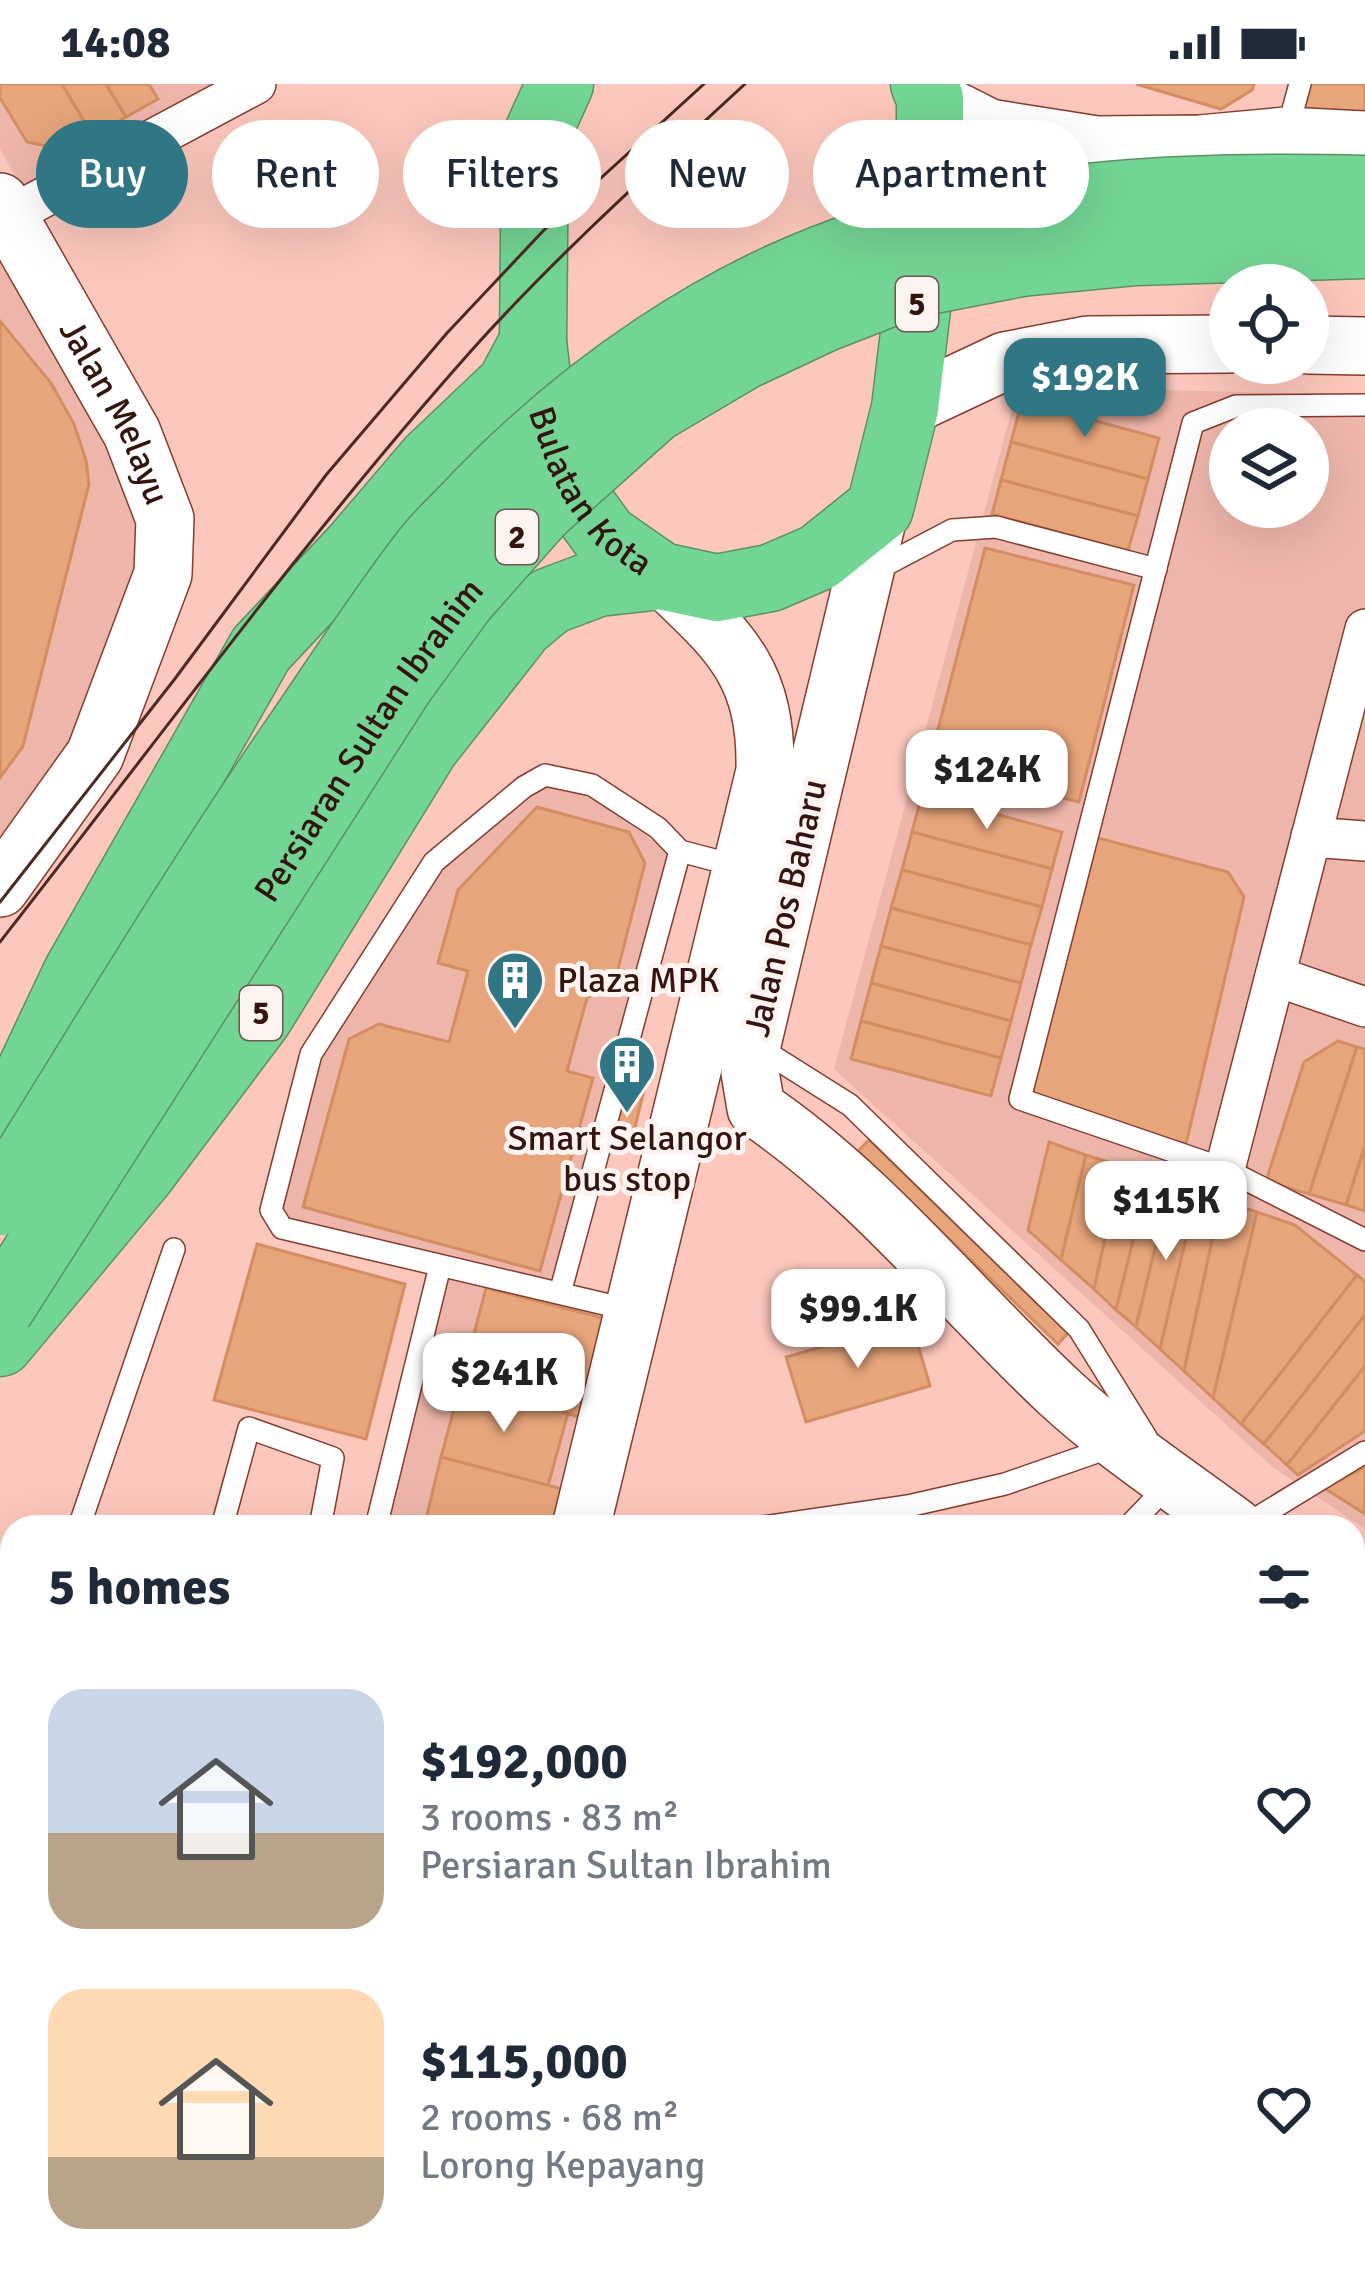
<!DOCTYPE html>
<meta charset="utf-8">
<style>
body{margin:0;font-family:Signika,sans-serif;background:#f2f2f3;color:#1f2937;height:100vh;display:flex;flex-direction:column;font-size:45px;white-space:nowrap}
*{box-sizing:border-box;margin:0}
p{font-size:39px;color:#747a83}
.icon{flex:none;width:66px;height:66px;fill:none;stroke:currentColor;stroke-width:2;stroke-linecap:round;stroke-linejoin:round}
.map{position:relative;flex:1;overflow:hidden}
.panel{position:absolute;left:0px;top:1431px;width:1365px;height:768px;display:flex;flex-direction:column;background:#fff;border-radius:36px 36px 0 0;box-shadow:0 12px 48px #0002}
.panel>*{flex:none}
.hud{position:absolute;left:36px;top:36px;width:1293px;height:108px;display:flex;gap:24px}
.fabs{position:absolute;left:1209px;top:180px;display:grid;gap:24px}
.fabs a{display:grid;place-items:center;width:120px;height:120px;border-radius:50%;background:#fff;box-shadow:0 12px 48px #0002;font-size:60px}
.price{position:absolute;translate:-50% -102px;padding:0 27px;border-radius:24px;background:#fff;color:#222;font-size:39px;line-height:78px;filter:drop-shadow(0 3px 6px #0008)}
.price::after{content:'';position:absolute;left:50%;top:72px;width:36px;height:27px;margin-left:-18px;background:inherit;clip-path:polygon(0 0,100% 0,50% 100%)}
.price.current{background:#307684;color:#fff}
ul{padding:0;list-style:none}
li{display:flex;align-items:center;gap:36px;height:300px;padding:0 48px}
li span{display:grid;place-items:center;flex:none;width:336px;height:240px;border-radius:36px;color:#555}
li>.icon{margin-inline-start:auto}
span .icon{width:144px;height:144px;fill:#fffc;stroke-width:1}
li b{font-size:51px}
h2{display:flex;justify-content:space-between;align-items:center;height:144px;padding:0 48px;font-size:51px}
.chip{padding:0 42px;border-radius:54px;background:#fff;box-shadow:0 12px 48px #0002;font-size:42px;line-height:108px}
.chip.current{background:#307684;color:#fff}
.status{display:flex;justify-content:space-between;align-items:center;height:84px;padding:0 60px;background:#fff;direction:ltr}
.status svg{height:33px;fill:currentColor}
.map>svg:first-child{display:block}
</style>
<div class="status"><b>14:08</b><svg viewBox="0 0 49 12"><path d="M0 12V9h3v3zM5 12V6h3v6zM10 12V3h3v9zM15 12V0h3v12zM26 1h20v11H26zM47 4h2v5h-2z"/></svg></div>
<div class="map">
<svg width="1365" height="2199" viewBox="0 0 1365 2199">
<rect width="100%" height="100%" fill="#fcc7bc"/>
<g fill="#eeb6aa" fill-rule="evenodd">
<path d="M0 0H223L23 106 0 65Z"/>
<path d="M0 172 119 379 139 439V486L74 658 0 765Z"/>
<path d="M1044 303 1365 311V1445L1274 1384 834 985 1016 310ZM1230 345H1308V423H1230Z"/>
<path d="M548 701 589 710 670 769 556 1198 292 1137 283 1123 319 975 442 783Z"/>
<path d="M448 1194 618 1232 563 1443H386Z"/>
</g>
<g fill="#e7a57b" stroke="#d38d60" stroke-width="3">
<path d="M0 0H62L93 52 69 67 27 58 0 14Z"/>
<path d="M62 0H106L126 33 93 52Z"/>
<path d="M106 0H149L158 15 126 33Z"/>
<path d="M1136 0H1254L1252 6 1221 25Z"/>
<path d="M1310 0H1365V29L1302 26Z"/>
<path d="M0 237 51 299 74 340 86 376 89 400 23 662 0 694Z"/>
<path d="M1022 317 1159 354 1148 395 1011 358Z"/>
<path d="M1011 358 1148 395 1138 432 1001 396Z"/>
<path d="M1001 396 1138 432 1128 467 992 430Z"/>
<path d="M985 464 1134 501 1079 718 929 680Z"/>
<path d="M922 710 1062 748 1052 785 912 748Z"/>
<path d="M537 723 629 748 645 779 615 897 587 914 567 987 593 994 540 1187 303 1123 349 955 379 940 449 958 468 887 438 879 458 806Z"/>
<path d="M912 748 1052 785 1042 823 902 786Z"/>
<path d="M1094 753 1228 788 1244 813 1186 1060 1029 1012Z"/>
<path d="M902 786 1042 823 1031 861 891 824Z"/>
<path d="M891 824 1031 861 1021 899 881 862Z"/>
<path d="M881 862 1021 899 1011 937 871 899Z"/>
<path d="M871 899 1011 937 1001 974 861 937Z"/>
<path d="M861 937 1001 974 991 1012 851 975Z"/>
<path d="M1338 957 1357 963 1309 1110 1266 1097 1304 978Z"/>
<path d="M1357 963 1365 965V1062L1346 1121 1309 1110Z"/>
<path d="M624 1002 644 1006 631 1060 611 1056Z"/>
<path d="M869 1056 1068 1249 1058 1260 858 1067Z"/>
<path d="M1049 1058 1086 1071 1061 1176 1028 1146Z"/>
<path d="M1365 1062V1127L1346 1121Z"/>
<path d="M1086 1071 1121 1082 1094 1205 1061 1176Z"/>
<path d="M1121 1082 1149 1092 1116 1226 1094 1205Z"/>
<path d="M1149 1092 1171 1099 1136 1243 1116 1226Z"/>
<path d="M1171 1099 1197 1108 1160 1265 1136 1243Z"/>
<path d="M1197 1108 1221 1116 1184 1287 1160 1265Z"/>
<path d="M1221 1116 1257 1128 1213 1314 1184 1287Z"/>
<path d="M1257 1128 1295 1141 1357 1191 1241 1340 1213 1314Z"/>
<path d="M257 1160 405 1200 366 1355 214 1316Z"/>
<path d="M1357 1191 1365 1198V1231L1264 1360 1241 1340Z"/>
<path d="M486 1204 615 1237 589 1336 461 1299Z"/>
<path d="M1365 1231V1282L1287 1381 1264 1360Z"/>
<path d="M911 1237 930 1302 806 1338 786 1273Z"/>
<path d="M1365 1282V1347L1298 1391 1287 1381Z"/>
<path d="M461 1299 568 1329 548 1402 441 1373Z"/>
<path d="M441 1373 570 1407 560 1443H424Z"/>
<path d="M1365 1383V1430L1324 1404Z"/>
<path d="M1361 2157 1365 2160V2199H1345L1334 2187H1353V2165Z"/>
<path d="M892 2187H974L973 2199H891Z"/>
<path d="M982 2187H1036L1069 2194 1068 2199H979Z"/>
</g>
<g fill="none" stroke-linecap="round" stroke-linejoin="round">
<defs>
<g id="lane">
<path d="M1286 51 1300 0"/>
<path d="M1365 321 1236 322 1193 339 1020 1015 1225 1085 1365 1156"/>
<path d="M872 488 952 446 996 443 1156 485"/>
<path d="M758 963 850 1021 1079 1245 1146 1353"/>
<path d="M560 1209 680 767"/>
<path d="M630 1226 282 1144 271 1126 311 970 434 778 524 703 545 691 592 701 658 744 680 767 737 782"/>
<path d="M79 1443 174 1165"/>
<path d="M222 1443 249 1344 333 1374 320 1443"/>
<path d="M376 1443 440 1182"/>
<path d="M762 1443 908 1422 1005 1400 1114 1362"/>
<path d="M1128 1443 1169 1400"/>
<path d="M1242 1443 1365 1368"/>
<path d="M0 1730 12 1681"/>
<path d="M0 2030 12 2033"/>
<path d="M657 2191 749 2199"/>
<path d="M887 2199 888 2187"/>
</g>
<g id="street">
<path d="M7 133 256 0"/>
<path d="M1311 753 1365 757"/>
<path d="M1275 892 1365 923"/>
<path d="M1225 1085 1365 545"/>
<path d="M0 1548 12 1552"/>
<path d="M1353 1726 1365 1737"/>
</g>
<g id="secondary">
<path d="M930 14 989 44 1096 61 1200 60 1286 52 1365 56"/>
<path id="s1" d="M0 118 132 349 165 435 163 490 95 671 0 804"/>
<path d="M1308 261 1365 262"/>
<path d="M905 324 1005 277 1088 261 1230 260"/>
<path d="M880 424 752 960 750 988 756 1024C870 1101 959 1214 1059 1308 1113 1358 1176 1399 1235 1443"/>
<path d="M581 1443 765 687C767 587 729 557 661 492"/>
</g>
<g id="highway">
<path id="s2" d="M560 0 535 55 533 258 541 327 559 380 576 413 605 453 661 492 717 504 770 494 819 473 880 424 905 324 930 117V14L924 0"/>
<path d="M0 1051 76 890 261 565 355 465 431 376 510 301 533 258"/>
<path d="M0 1259 141 1090 259 933 426 662 521 541 550 517 598 499 661 492"/>
<path d="M0 1620 12 1624"/>
<path d="M1353 1634 1365 1628"/>
<path d="M516 2199 518 2187"/>
<path d="M575 2199 577 2187"/>
</g>
</defs>
<use href="#lane" stroke="#863c2e" stroke-width="24"/>
<use href="#street" stroke="#863c2e" stroke-width="42"/>
<use href="#secondary" stroke="#863c2e" stroke-width="60"/>
<use href="#highway" stroke="#5c9164" stroke-width="69"/>
<use href="#lane" stroke="#fff" stroke-width="21"/>
<use href="#street" stroke="#fff" stroke-width="39"/>
<use href="#secondary" stroke="#fff" stroke-width="57"/>
<use href="#highway" stroke="#72d593" stroke-width="66"/>
<g stroke="#4c2a24" stroke-width="3">
<path d="M0 818 174 596 326 391 447 249 544 146 704 0"/>
<path d="M0 858C155 660 304 455 471 267 556 172 651 87 745 0"/>
</g>
<defs>
<g id="highway-bridge">
<path d="M0 1118C96 965 188 810 290 661 335 596 378 528 427 465 442 446 461 430 477 412 583 302 719 207 866 159 1028 106 1196 101 1365 105"/>
<path id="s3" d="M0 1225 401 599 463 514 541 426 654 325 742 273 825 234 912 200 1021 179 1136 168 1365 161"/>
</g>
</defs>
<use href="#highway-bridge" stroke="#5c9164" stroke-width="69" stroke-linecap="butt"/>
<use href="#highway-bridge" stroke="#72d593" stroke-width="66"/>
</g>
<defs>
<symbol id="building-pin" viewBox="-11 -11 22 30"><path d="M0 17L-7.5 6A9.5 9.5 0 1 1 7.5 6Z" fill="#307684" stroke="#fdf4f2"/><path d="M-4-6H4V6H1V3H-1V6H-4ZM-2.5-4.3h1.7v1.8h-1.7ZM.8-4.3h1.7v1.8H.8ZM-2.5-1h1.7V.8h-1.7ZM.8-1h1.7V.8H.8Z" fill="#fff"/></symbol>
</defs>
<g fill-rule="evenodd">
<use href="#building-pin" x="482" y="863" width="66" height="90"/>
<use href="#building-pin" x="594" y="947" width="66" height="90"/>
</g>
<g text-anchor="middle" dominant-baseline="central" stroke-width="10" stroke-linejoin="round" paint-order="stroke">
<g fill="#fdf4f2" stroke="#705752" stroke-width="3">
<rect x="896" y="193" width="42" height="54" rx="9"/>
<rect x="496" y="426" width="42" height="54" rx="9"/>
<rect x="240" y="902" width="42" height="54" rx="9"/>
</g>
<g font-size="33" font-weight="bold" fill="#33140e">
<text x="917" y="220">5</text>
<text x="517" y="453">2</text>
<text x="261" y="929">5</text>
</g>
<g font-size="36" fill="#33140e" stroke="#fdf4f2">
<text stroke="none"><textPath href="#s1" startOffset="240">Jalan Melayu</textPath></text>
<text stroke="none"><textPath href="#s2" startOffset="429">Bulatan Kota</textPath></text>
<text stroke="none"><textPath href="#s3" startOffset="678">Persiaran Sultan Ibrahim</textPath></text>
<text transform="translate(786 824) rotate(-77)">Jalan Pos Baharu</text>
</g>
<g font-size="36" fill="#33140e" stroke="#fdf4f2" text-anchor="start">
<text x="557" y="896">Plaza MPK</text>
<text x="627" y="1054" text-anchor="middle">Smart Selangor<tspan x="627" dy="41">bus stop</tspan></text>
</g>
</g>
</svg>
<div class="fabs">
<a><svg class="icon" aria-label="locate" viewBox="0 0 24 24"><circle cx="12" cy="12" r="6"/><path d="M12 2v4M12 18v4M2 12h4M18 12h4"/></svg></a>
<a><svg class="icon" aria-label="layers" viewBox="0 0 24 24"><path d="M12 4l9 5-9 5-9-5zM3 14l9 5 9-5"/></svg></a>
</div>
<b class="price current" style="left:1085px;top:356px">$192K</b>
<b class="price" style="left:987px;top:748px">$124K</b>
<b class="price" style="left:1166px;top:1179px">$115K</b>
<b class="price" style="left:858px;top:1287px">$99.1K</b>
<b class="price" style="left:504px;top:1351px">$241K</b>
<div class="hud">
<a class="chip current">Buy</a>
<a class="chip">Rent</a>
<a class="chip">Filters</a>
<a class="chip">New</a>
<a class="chip">Apartment</a>
</div>
<section class="panel">
<h2>5 homes<svg class="icon" aria-label="filters" viewBox="0 0 24 24"><path d="M4 7h16M4 17h16"/><circle cx="9" cy="7" r="2"/><circle cx="15" cy="17" r="2"/></svg></h2>
<ul>
<li><span style="background:linear-gradient(#c9d6e8 60%,#b9a48a 0)"><svg class="icon" aria-label="home" viewBox="0 0 24 24"><path d="M3 11l9-7 9 7M6 9v11h12V9"/></svg></span><div><b>$192,000</b><p>3 rooms · 83 m²</p><p>Persiaran Sultan Ibrahim</p></div><svg class="icon" aria-label="heart" viewBox="0 0 24 24"><path d="M12 20l-8-8c-3-5 5-10 8-4 3-6 11-1 8 4z"/></svg></li>
<li><span style="background:linear-gradient(#ffd9b3 70%,#b9a48a 0)"><svg class="icon" aria-label="home" viewBox="0 0 24 24"><path d="M3 11l9-7 9 7M6 9v11h12V9"/></svg></span><div><b>$115,000</b><p>2 rooms · 68 m²</p><p>Lorong Kepayang</p></div><svg class="icon" aria-label="heart" viewBox="0 0 24 24"><path d="M12 20l-8-8c-3-5 5-10 8-4 3-6 11-1 8 4z"/></svg></li>
</ul>
</section>
</div>
